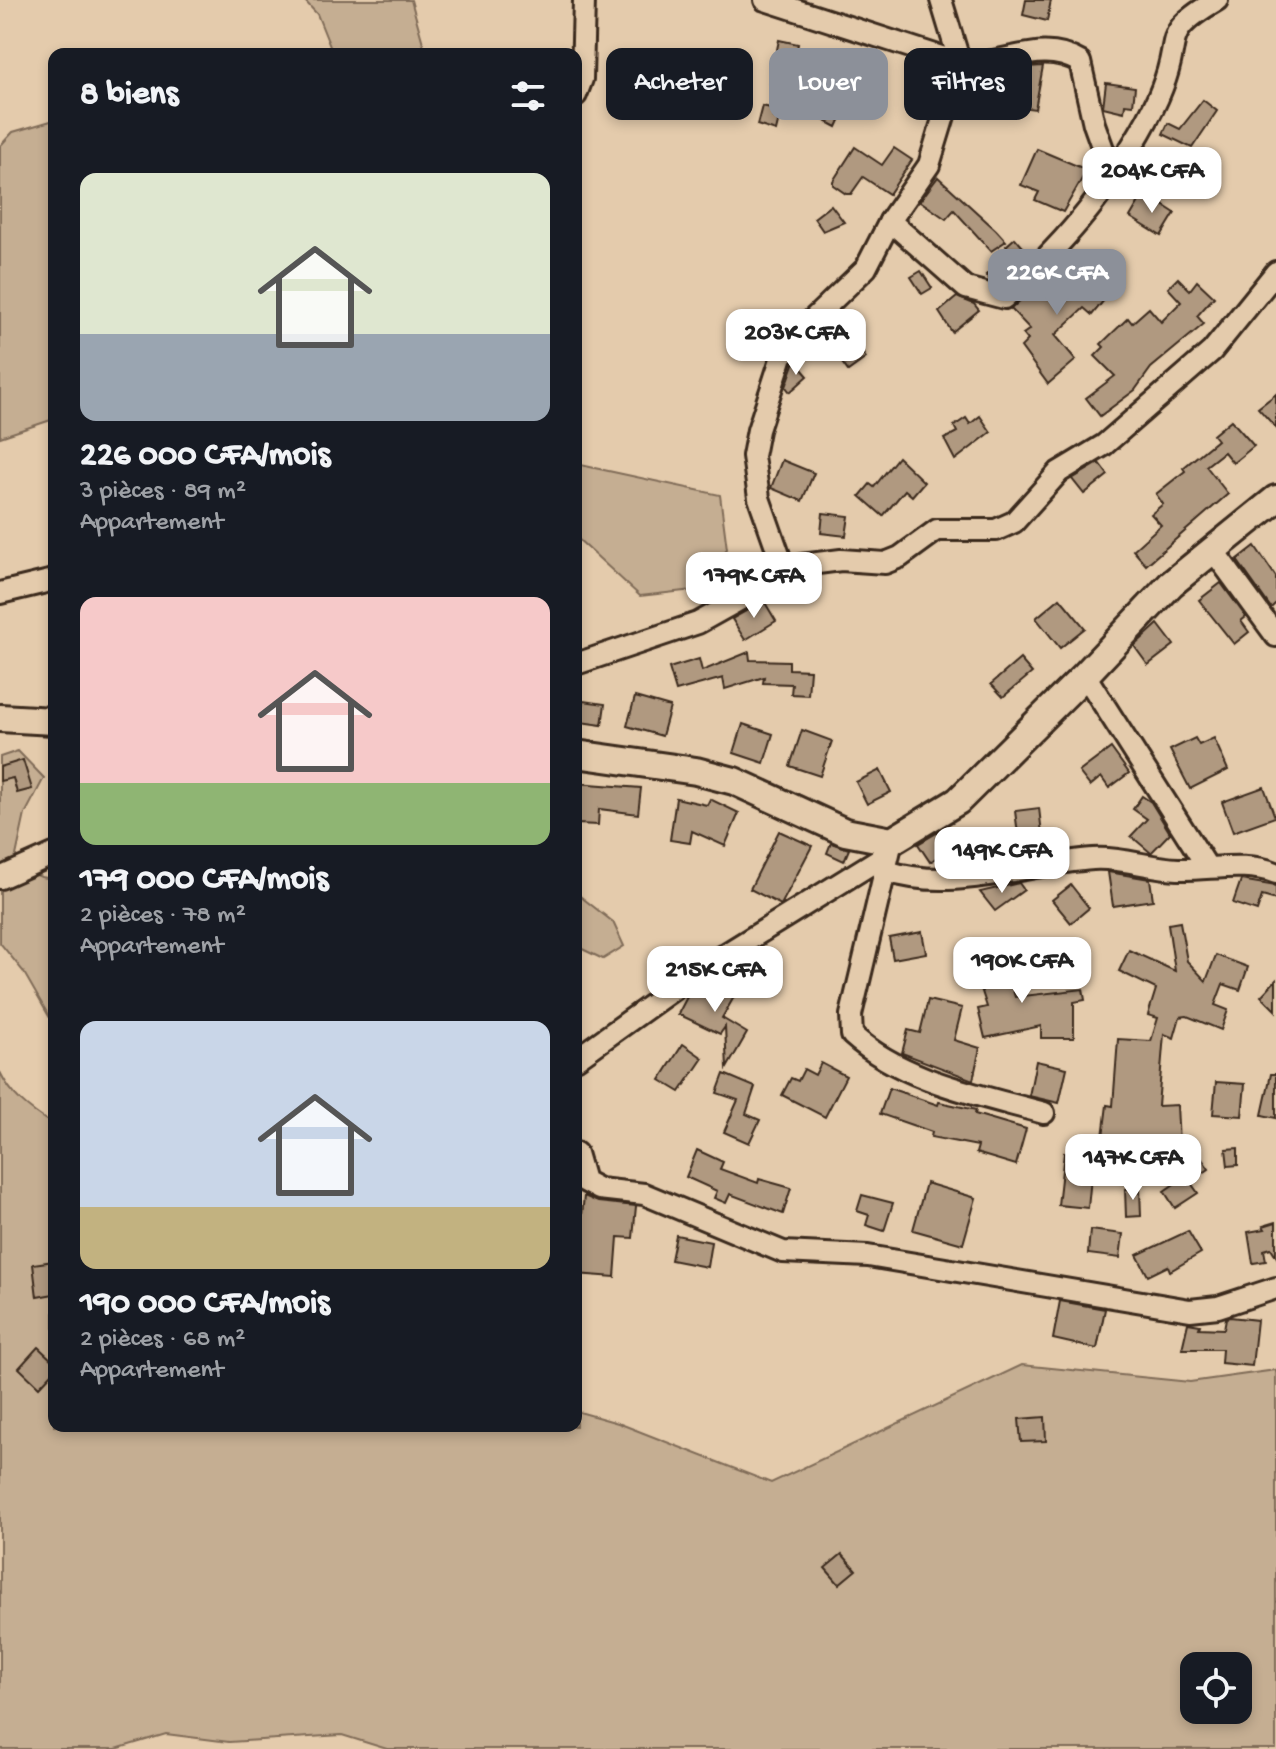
<!DOCTYPE html>
<html lang="fr">
<meta charset="utf-8">
<style>
body{margin:0;font-family:"Gochi Hand",sans-serif;background:#20242c;color:#f1f3f6;height:100vh;display:flex;flex-direction:column;font-size:30px;white-space:nowrap}
*{box-sizing:border-box;margin:0}
p{font-size:26px;color:#9ea1a6}
.icon{flex:none;width:44px;height:44px;fill:none;stroke:currentColor;stroke-width:2;stroke-linecap:round;stroke-linejoin:round}
.map{position:relative;flex:1;overflow:hidden}
.side{position:absolute;left:48px;top:48px;width:534px;height:1384px;display:flex;flex-direction:column;background:#171b24;border-radius:16px;box-shadow:0 4px 12px #0003}
.side>*{flex:none}
.hud{position:absolute;left:606px;top:48px;width:550px;height:72px;display:flex;gap:16px}
.controls{position:absolute;left:1180px;top:1652px;display:grid;gap:16px}
.controls a{display:grid;place-items:center;width:72px;height:72px;border-radius:16px;background:#171b24;box-shadow:0 4px 12px #0003;font-size:40px}
.price{position:absolute;translate:-50% -68px;padding:0 18px;border-radius:16px;background:#fff;color:#222;font-size:26px;line-height:52px;filter:drop-shadow(0 2px 4px #0008)}
.price::after{content:'';position:absolute;left:50%;top:48px;width:24px;height:18px;margin-left:-12px;background:inherit;clip-path:polygon(0 0,100% 0,50% 100%)}
.price.selected{background:#8c9099;color:#fff}
ul{padding:0;list-style:none}
li{display:grid;align-content:center;gap:16px;height:424px;padding:0 32px}
li span{display:grid;place-items:center;height:248px;border-radius:16px;color:#555}
li>.icon{margin-inline-start:auto}
span .icon{width:144px;height:144px;fill:#fffc;stroke-width:1}
li b{font-size:34px}
h2{display:flex;justify-content:space-between;align-items:center;height:96px;padding:0 32px;font-size:34px}
.tag{padding:0 28px;border-radius:16px;background:#171b24;box-shadow:0 4px 12px #0003;font-size:28px;line-height:72px}
.tag.selected{background:#8c9099;color:#fff}
.map>svg:first-child{display:block}
</style>
<div class="map">
<svg width="1276" height="1749" viewBox="0 0 1276 1749">
<rect width="100%" height="100%" fill="#e4cbac"/>
<filter id="ink" filterUnits="userSpaceOnUse"><feTurbulence type="fractalNoise" baseFrequency=".0125" numOctaves="2"/><feDisplacementMap in="SourceGraphic" scale="16" xChannelSelector="R" yChannelSelector="G"/><feConvolveMatrix kernelMatrix="1 2 1 2 8 2 1 2 1" color-interpolation-filters="sRGB"/></filter>
<g filter="url(#ink)">
<g fill="#c5ae92" stroke="#806c58" stroke-width="2" fill-rule="evenodd">
<path d="M304 0H411L426 54H333L317 14Z"/>
<path d="M54 120V419L0 437V146L13 132Z"/>
<path d="M576 464 720 495 727 549 693 590 640 596 576 537Z"/>
<path d="M18 751 44 778 25 814 14 865 41 877 54 879V1025L23 971 0 943V757Z"/>
<path d="M576 893 613 922 624 946 603 959 576 946Z"/>
<path d="M0 1072C11 1095 27 1108 49 1122L54 1118V1426H576V1411L618 1423 771 1483 1022 1365 1190 1382 1276 1370V1749H387L342 1735 229 1742 166 1734 116 1749H0ZM1194 1666H1238V1710H1194Z"/>
</g>
<g fill="#b09980" stroke="#3b2a1e" stroke-width="2">
<path d="M1026 0H1051L1047 21 1023 15Z"/>
<path d="M779 40 798 44 793 68 797 69 792 90 770 83Z"/>
<path d="M827 66 858 81 837 127 818 117 831 93 826 91 829 87 819 81Z"/>
<path d="M1043 66 1035 109 1020 107 1027 67Z"/>
<path d="M1106 83 1135 87 1133 105 1125 104 1124 112 1103 107Z"/>
<path d="M1203 100 1217 111 1192 148 1163 134 1168 123 1180 129Z"/>
<path d="M762 106 775 109 773 117 779 119 776 131 757 125Z"/>
<path d="M855 147 882 165 894 148 912 160 889 194 863 177 851 194H846L833 185V181Z"/>
<path d="M1037 149 1087 170 1063 212 1035 200 1039 192 1021 185Z"/>
<path d="M938 177 996 230 1006 241 991 251 954 210 946 219 920 201Z"/>
<path d="M1144 193 1175 213 1161 236 1130 217Z"/>
<path d="M831 205 844 222 823 231 814 218Z"/>
<path d="M1015 238 1030 255 1000 284 991 281 986 275 1011 254 1006 246Z"/>
<path d="M1071 261 1098 286 1105 279 1113 289 1092 315 1084 308 1055 335 1076 360 1048 384 1021 347 1028 340 1023 334 1030 329 1011 309 1043 279 1049 286Z"/>
<path d="M921 271 932 288 922 294 911 277Z"/>
<path d="M1178 278 1190 290 1197 281 1214 297 1197 316 1204 324 1151 368 1135 390 1100 416 1086 398 1115 376 1095 356 1104 347 1101 344 1128 318 1132 323 1149 308 1161 322 1181 302 1168 288Z"/>
<path d="M957 297 974 304 979 310 952 332 939 312Z"/>
<path d="M848 333 866 358 848 371 830 346Z"/>
<path d="M795 361 808 376 790 392 786 387Z"/>
<path d="M1276 394V428L1258 408Z"/>
<path d="M980 416 991 432 955 460 944 439 957 432 954 426 966 418 970 424Z"/>
<path d="M1231 420 1254 446 1233 463 1224 452 1206 466 1228 494 1146 565 1133 550 1161 525 1151 514 1163 504 1156 494 1185 471 1183 468 1217 440 1213 435Z"/>
<path d="M898 457 924 482 912 496 905 490 883 516 860 496 870 484 874 487Z"/>
<path d="M782 460 814 473 802 501 771 488Z"/>
<path d="M1099 463 1108 475 1084 494 1072 479Z"/>
<path d="M823 513 849 516 846 536 821 533Z"/>
<path d="M1255 546 1276 577V603L1271 608 1237 560Z"/>
<path d="M1221 583 1246 617 1241 621 1249 632 1234 644 1199 600Z"/>
<path d="M1060 598 1085 628 1060 648 1036 618Z"/>
<path d="M764 601 776 621 745 640 732 619Z"/>
<path d="M1158 624 1174 645 1148 665 1134 646Z"/>
<path d="M749 652 750 660 789 661V669L810 670 808 695 791 694 792 684 763 683 764 677 725 689 723 678 676 691 669 668 699 659 702 671Z"/>
<path d="M1020 659 1032 673 1003 697 991 684Z"/>
<path d="M635 697 670 707 662 736 627 726Z"/>
<path d="M583 701 605 704 602 725 580 722Z"/>
<path d="M743 724 773 734 764 763 734 753Z"/>
<path d="M802 730 832 741 820 776 790 766Z"/>
<path d="M1195 738 1199 745 1214 738 1228 770 1190 789 1170 750Z"/>
<path d="M1111 748 1129 773 1109 788 1101 777 1090 786 1079 772Z"/>
<path d="M23 760 32 789 17 793 13 778 0 781V767Z"/>
<path d="M880 770 891 792 867 804 856 782Z"/>
<path d="M576 783 641 788 638 814 599 809 598 825 576 824Z"/>
<path d="M1264 787 1275 817 1233 832 1222 802Z"/>
<path d="M1142 796 1151 802 1170 833 1151 853 1131 836 1147 819 1133 809Z"/>
<path d="M676 798 707 805 710 799 739 813 725 846 692 831 690 843 670 840Z"/>
<path d="M1039 808 1043 842 1015 845 1017 850 990 862 980 840 984 838 990 846 1018 834 1015 811Z"/>
<path d="M779 831 812 846 781 905 750 889Z"/>
<path d="M940 831 952 847 930 862 918 844Z"/>
<path d="M831 843 849 849 844 861 827 853Z"/>
<path d="M1108 872 1150 879 1153 900 1113 906Z"/>
<path d="M1241 880 1276 886V900L1262 896 1257 911 1233 903Z"/>
<path d="M1019 883 1024 890 995 911 980 892Z"/>
<path d="M1071 885 1089 908 1071 923 1052 900Z"/>
<path d="M1180 922 1187 961 1206 981 1216 955 1248 967 1240 990 1223 984 1215 1005 1228 1010 1221 1030 1187 1016 1180 1017 1174 1038 1164 1034 1158 1106 1177 1105 1179 1144 1129 1145 1128 1156 1101 1153 1107 1105 1113 1106 1118 1039 1151 1041 1158 1018 1148 1015 1156 989 1119 971 1129 950 1175 971 1168 924Z"/>
<path d="M922 932 926 953 893 959 889 938Z"/>
<path d="M1047 941 1065 969 1056 975 1038 947Z"/>
<path d="M1001 952 1015 997 1083 989 1085 1000 1074 1002V1038H1041V1026L985 1038 978 1009 987 1007 972 961Z"/>
<path d="M718 979 738 990 722 1018 747 1033 727 1068 725 1027 720 1034 678 1014 688 995 700 986 711 993Z"/>
<path d="M1276 980V1011L1261 996Z"/>
<path d="M928 1000 962 1008 954 1040 980 1048 973 1080 902 1053 908 1030 920 1033Z"/>
<path d="M683 1044 703 1058 680 1092 660 1080Z"/>
<path d="M1036 1061 1067 1068 1059 1103 1029 1096Z"/>
<path d="M821 1063 846 1076 825 1117 782 1095 791 1078 798 1081 804 1069 815 1075Z"/>
<path d="M724 1074 755 1087 746 1114 760 1120 749 1143 724 1132 738 1100 717 1093Z"/>
<path d="M1271 1074H1276V1118L1262 1115Z"/>
<path d="M1216 1082 1245 1084 1242 1116 1213 1114Z"/>
<path d="M889 1088 938 1105 939 1102 976 1110 975 1114 1026 1129 1016 1165 976 1153 978 1146 931 1137 932 1132 880 1114Z"/>
<path d="M1238 1148V1165L1228 1166 1226 1149Z"/>
<path d="M697 1150 723 1162 720 1169 758 1183 759 1179 791 1188 783 1214 730 1194 726 1203 714 1198 717 1191 686 1177Z"/>
<path d="M1064 1153 1093 1157 1088 1208 1058 1205Z"/>
<path d="M1202 1159 1209 1169 1193 1180 1189 1169Z"/>
<path d="M1186 1176 1198 1193 1175 1208 1164 1191Z"/>
<path d="M926 1183 976 1198 963 1244 913 1230Z"/>
<path d="M1140 1188 1141 1216 1126 1217 1125 1189Z"/>
<path d="M862 1195 893 1203 884 1231 866 1225 869 1215 857 1211Z"/>
<path d="M584 1196 598 1202 636 1206 633 1238 618 1237 615 1277 576 1274Z"/>
<path d="M1276 1222V1256L1271 1248 1264 1250 1266 1261 1253 1263 1248 1232 1265 1229 1263 1226Z"/>
<path d="M1090 1230 1123 1234 1120 1258 1088 1254Z"/>
<path d="M1188 1231 1201 1253 1170 1271 1168 1266 1148 1276 1137 1255Z"/>
<path d="M676 1235 711 1242 707 1267 671 1260Z"/>
<path d="M54 1261V1294L37 1297 33 1264Z"/>
<path d="M1060 1301 1105 1309 1097 1349 1053 1339Z"/>
<path d="M1230 1317 1257 1320 1252 1366 1221 1363 1222 1349H1182L1188 1323 1200 1325 1199 1328 1224 1329 1226 1318Z"/>
<path d="M38 1347 54 1362V1371L39 1387 19 1368Z"/>
<path d="M1045 1417 1046 1441 1021 1442 1019 1419Z"/>
<path d="M842 1554 856 1570 839 1584 825 1568Z"/>
</g>
<g fill="none" stroke-linecap="round" stroke-linejoin="round">
<defs>
<g id="minor">
<path d="M765 0 960 63C1004 67 1040 38 1080 62L1094 124 1113 177"/>
<path d="M576 95 582 79 584 0"/>
<path d="M890 221 966 288 1004 298C1041 265 1088 216 1114 174 1131 148 1151 117 1162 88 1183 36 1158 35 1217 0"/>
<path d="M1213 550 1276 636"/>
<path d="M785 572 759 498 753 456 758 430 782 356 810 322 866 268 890 221 929 165 960 63 941 0"/>
<path d="M0 593 54 580"/>
<path d="M576 664 698 623 802 565 841 560 885 563 900 557 937 530H996L1014 522 1059 472 1104 445 1212 351 1276 272"/>
<path d="M1085 675 1206 865"/>
<path d="M892 841 851 1015 852 1035C903 1081 979 1095 1044 1113"/>
<path d="M886 871C955 893 1022 864 1093 859 1121 857 1150 868 1178 869 1211 870 1245 861 1276 873"/>
<path d="M0 878 54 854"/>
<path d="M576 1059 703 968 879 859 889 845"/>
<path d="M576 1153 584 1181 599 1189 644 1194 783 1252 868 1256 1190 1310 1218 1307 1276 1288"/>
</g>
<g id="major">
<path d="M0 718 54 721"/>
<path d="M576 754 696 771 734 781 845 832 892 841 958 801 1085 675 1171 584 1276 499"/>
</g>
</defs>
<use href="#minor" stroke="#3b2a1e" stroke-width="26"/>
<use href="#major" stroke="#3b2a1e" stroke-width="32"/>
<use href="#minor" stroke="#e4cbac" stroke-width="20"/>
<use href="#major" stroke="#e4cbac" stroke-width="26"/>
</g>
</g>
</svg>
<div class="controls">
<a><svg class="icon" aria-label="locate" viewBox="0 0 24 24"><circle cx="12" cy="12" r="6"/><path d="M12 2v4M12 18v4M2 12h4M18 12h4"/></svg></a>
</div>
<b class="price" style="left:1152px;top:215px">204K CFA</b>
<b class="price selected" style="left:1057px;top:317px">226K CFA</b>
<b class="price" style="left:796px;top:377px">203K CFA</b>
<b class="price" style="left:754px;top:620px">179K CFA</b>
<b class="price" style="left:1002px;top:895px">149K CFA</b>
<b class="price" style="left:1022px;top:1005px">190K CFA</b>
<b class="price" style="left:715px;top:1014px">215K CFA</b>
<b class="price" style="left:1133px;top:1202px">147K CFA</b>
<div class="hud">
<a class="tag">Acheter</a>
<a class="tag selected">Louer</a>
<a class="tag">Filtres</a>
</div>
<section class="side">
<h2>8 biens<svg class="icon" aria-label="filters" viewBox="0 0 24 24"><path d="M4 7h16M4 17h16"/><circle cx="9" cy="7" r="2"/><circle cx="15" cy="17" r="2"/></svg></h2>
<ul>
<li><span style="background:linear-gradient(#dfe7d0 65%,#9aa5b1 0)"><svg class="icon" aria-label="home" viewBox="0 0 24 24"><path d="M3 11l9-7 9 7M6 9v11h12V9"/></svg></span><div><b>226 000 CFA/mois</b><p>3 pièces · 89 m²</p><p>Appartement</p></div></li>
<li><span style="background:linear-gradient(#f6c9c9 75%,#8fb573 0)"><svg class="icon" aria-label="home" viewBox="0 0 24 24"><path d="M3 11l9-7 9 7M6 9v11h12V9"/></svg></span><div><b>179 000 CFA/mois</b><p>2 pièces · 78 m²</p><p>Appartement</p></div></li>
<li><span style="background:linear-gradient(#c9d6e8 75%,#c2b280 0)"><svg class="icon" aria-label="home" viewBox="0 0 24 24"><path d="M3 11l9-7 9 7M6 9v11h12V9"/></svg></span><div><b>190 000 CFA/mois</b><p>2 pièces · 68 m²</p><p>Appartement</p></div></li>
</ul>
</section>
</div>
